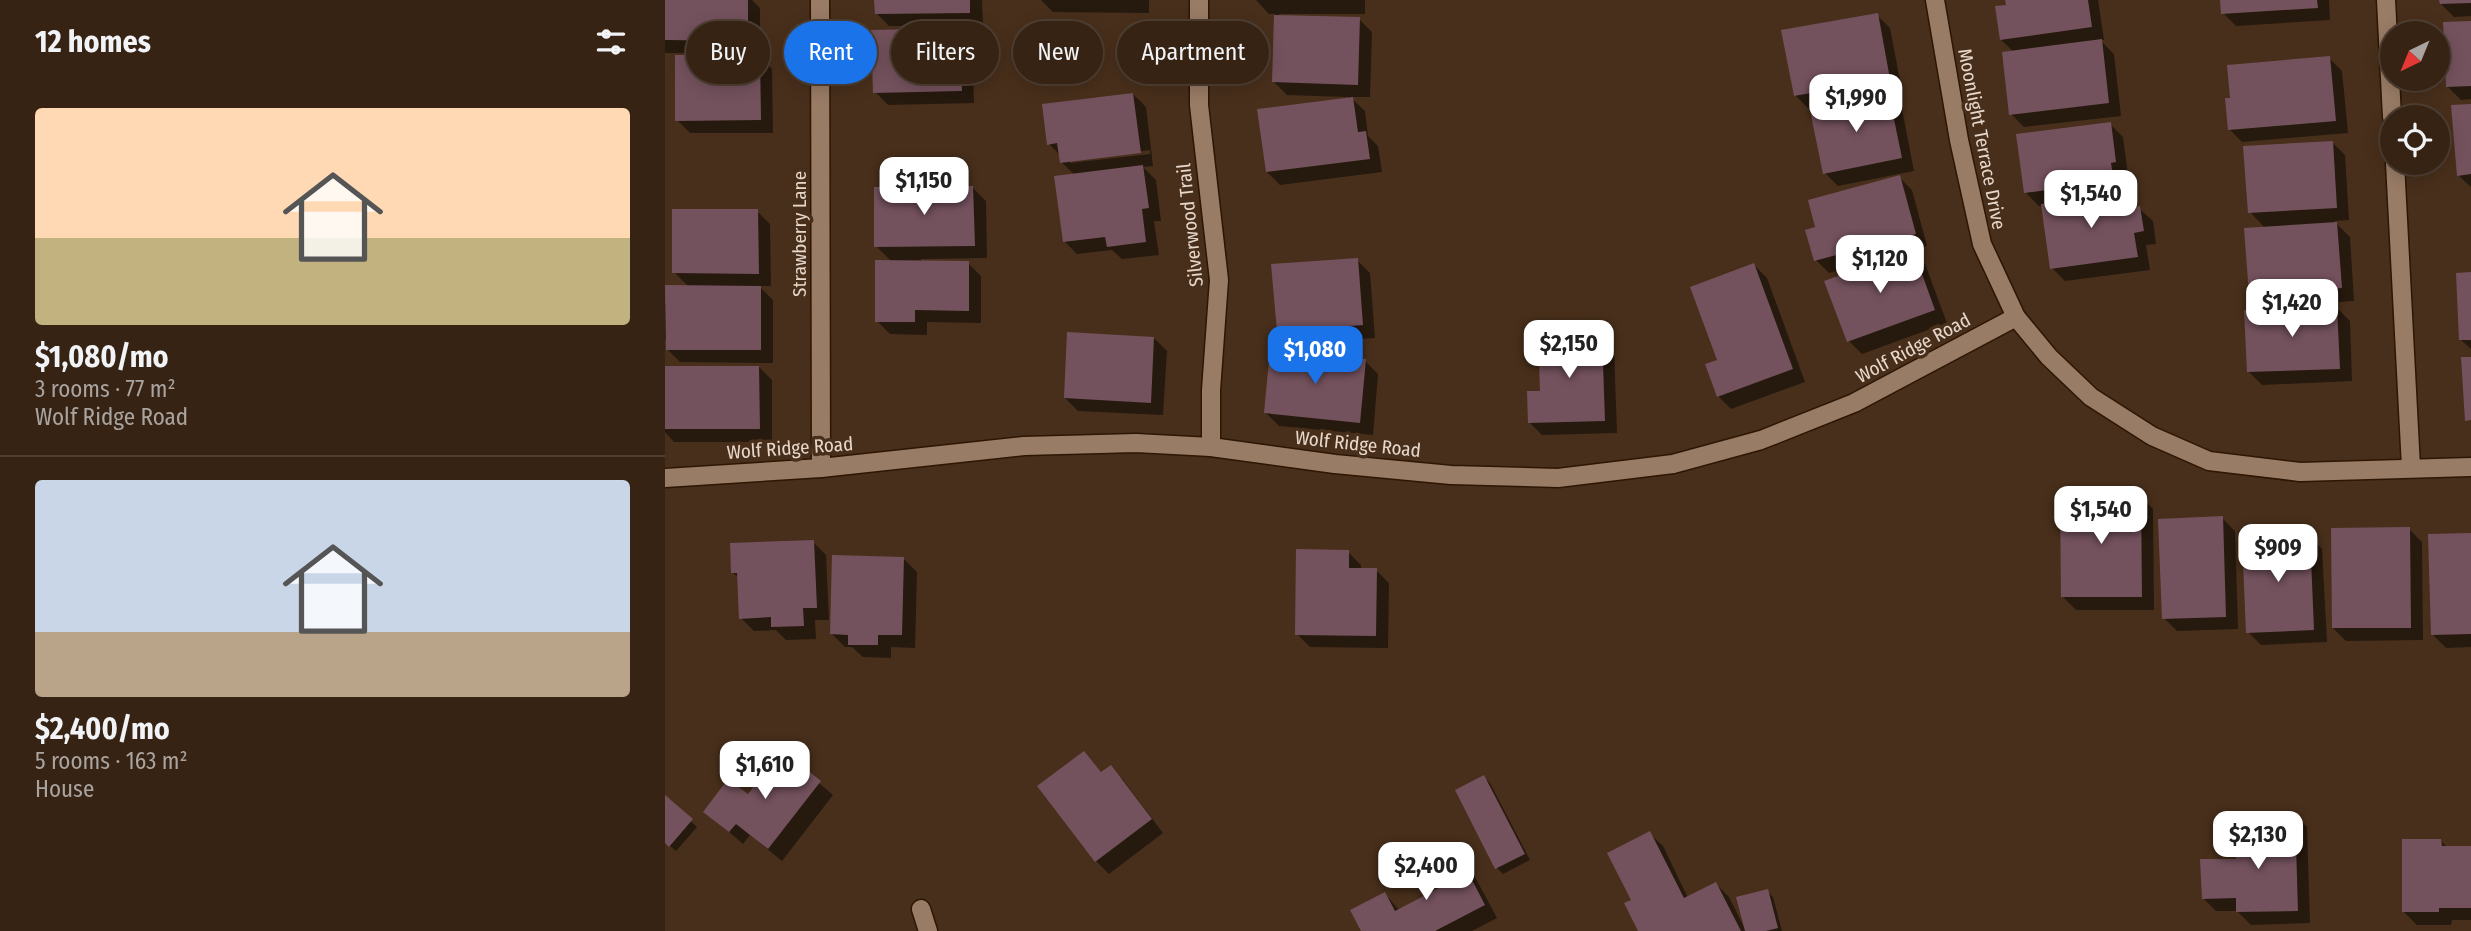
<!DOCTYPE html>
<meta charset="utf-8">
<style>
body{margin:0;font-family:"Fira Sans Condensed",sans-serif;background:#3d2b1d;color:#f1f3f6;height:100vh;display:flex;flex-direction:column;font-size:26px;white-space:nowrap}
*{box-sizing:border-box;margin:0}
p{font-size:23px;color:#aaa4a0}
.icon{flex:none;width:38px;height:38px;fill:none;stroke:currentColor;stroke-width:2;stroke-linecap:round;stroke-linejoin:round}
.map{position:relative;flex:1;overflow:hidden}
.side{display:flex;flex-direction:column;background:#362314;width:665px}
.side>*{flex:none}
.hud{position:absolute;left:21px;top:21px;width:665px;height:63px;display:flex;gap:14px}
.needle{width:46px;rotate:223deg}
.tools{position:absolute;left:1715px;top:21px;display:grid;gap:14px}
.tools a{display:grid;place-items:center;width:70px;height:70px;border-radius:50%;background:#362314;box-shadow:0 4px 18px #0003,0 0 0 2px #504034;font-size:35px}
.price{position:absolute;translate:-50% -60px;padding:0 16px;border-radius:14px;background:#fff;color:#222;font-size:23px;line-height:46px;filter:drop-shadow(0 2px 4px #0008)}
.price::after{content:'';position:absolute;left:50%;top:42px;width:21px;height:16px;margin-left:-10px;background:inherit;clip-path:polygon(0 0,100% 0,50% 100%)}
.price.active{background:#1a73e8;color:#fff}
ul{padding:0;list-style:none}
li{display:grid;align-content:center;gap:14px;height:371px;padding:0 35px}
li+li{border-top:2px solid #504034}
li span{display:grid;place-items:center;height:217px;border-radius:7px;color:#555}
li>.icon{margin-inline-start:auto}
span .icon{width:126px;height:126px;fill:#fffc;stroke-width:1}
li b{font-size:30px}
h2{display:flex;justify-content:space-between;align-items:center;height:84px;padding:0 35px;font-size:30px}
.pill{padding:0 24px;border-radius:32px;background:#362314;box-shadow:0 4px 18px #0003,0 0 0 2px #504034;font-size:24px;line-height:63px}
.pill.active{background:#1a73e8;color:#fff}
main{display:flex;flex:1;min-height:0}
.map>svg:first-child{display:block}
</style>
<main>
<section class="side">
<h2>12 homes<svg class="icon" aria-label="filters" viewBox="0 0 24 24"><path d="M4 7h16M4 17h16"/><circle cx="9" cy="7" r="2"/><circle cx="15" cy="17" r="2"/></svg></h2>
<ul>
<li><span style="background:linear-gradient(#ffd9b3 60%,#c2b280 0)"><svg class="icon" aria-label="home" viewBox="0 0 24 24"><path d="M3 11l9-7 9 7M6 9v11h12V9"/></svg></span><div><b>$1,080/mo</b><p>3 rooms · 77 m²</p><p>Wolf Ridge Road</p></div></li>
<li><span style="background:linear-gradient(#c9d6e8 70%,#b9a48a 0)"><svg class="icon" aria-label="home" viewBox="0 0 24 24"><path d="M3 11l9-7 9 7M6 9v11h12V9"/></svg></span><div><b>$2,400/mo</b><p>5 rooms · 163 m²</p><p>House</p></div></li>
</ul>
</section>
<div class="map">
<svg width="1806" height="931" viewBox="0 0 1806 931">
<rect width="100%" height="100%" fill="#482f1b"/>
<g fill="#0007" fill-rule="evenodd">
<path d="M0 0H87L95 8V54H92L107 69 108 133H25L12 120 35 53H0Z"/>
<path d="M211 0H317L318 26H224L211 13Z"/>
<path d="M376 0H484V13L388 12Z"/>
<path d="M591 0H700V14H614V17L694 19 707 32 705 97H685L700 111 703 136 713 146 717 172 615 185 602 172 684 97 622 95 609 82 610 14H604Z"/>
<path d="M1342 0H1433L1439 40H1435L1449 54 1456 116 1359 127 1346 114 1349 52 1336 40 1343 6Z"/>
<path d="M1557 0H1664L1665 20 1571 26 1558 13Z"/>
<path d="M1776 0H1806V16L1789 17 1776 4Z"/>
<path d="M1212 15 1225 28 1237 91 1221 94 1237 109 1249 171 1173 186 1160 173 1181 101 1143 108 1130 95Z"/>
<path d="M1806 23V99L1796 100 1783 87Z"/>
<path d="M294 29 307 42 309 103 223 105 210 92Z"/>
<path d="M1664 58 1677 71 1683 133 1577 142 1564 129Z"/>
<path d="M468 94 481 107 488 166 478 167 491 180 496 221H489L494 255 457 259 447 250 412 254 399 241 410 175 396 162V156L384 144ZM485 150V154L405 163V160Z"/>
<path d="M1806 106V187L1793 175Z"/>
<path d="M1445 124 1458 137 1463 175H1458L1461 197 1488 221 1491 244 1481 245 1485 270 1400 281 1387 268 1378 205 1374 206 1361 193Z"/>
<path d="M1667 142 1680 155 1684 220 1669 221 1685 237 1689 301 1601 307V310L1585 295 1601 229 1585 212Z"/>
<path d="M1234 177 1247 190 1262 246 1247 251 1260 264 1282 323 1197 354 1184 341 1224 260 1223 257 1164 273 1151 260 1152 229Z"/>
<path d="M308 188 321 201 322 258 256 259V262L303 263 316 276V323L262 322V335L225 334 212 321 227 262 211 246Z"/>
<path d="M92 211 105 224 106 286H94L108 300V363L15 362 2 349V341L0 339V304L24 287 9 272Z"/>
<path d="M692 260 705 273 710 338 626 343 613 330Z"/>
<path d="M1089 265 1102 278 1140 382 1066 409 1053 396 1054 361Z"/>
<path d="M1806 274V349L1796 340Z"/>
<path d="M1672 308 1685 321 1687 381 1597 385 1584 372Z"/>
<path d="M936 336 949 349 952 433 877 435 864 422Z"/>
<path d="M489 338 502 351 498 415 413 411 400 398Z"/>
<path d="M700 361 713 374 708 435 614 426 601 413Z"/>
<path d="M0 367H94L107 380V442H9L0 432Z"/>
<path d="M1475 496 1488 509 1489 610H1411L1398 597Z"/>
<path d="M1557 518 1570 531 1573 629 1512 631 1499 618Z"/>
<path d="M1744 529 1757 542 1758 640 1681 641 1668 628Z"/>
<path d="M1806 535V647L1781 648 1768 635Z"/>
<path d="M1644 536 1657 549 1662 642 1596 645 1583 632Z"/>
<path d="M148 542 161 555 164 620H150L151 639 121 640 111 630 89 631 76 618 74 578 68 573Z"/>
<path d="M683 552 696 565V570H711L724 583 723 648 645 647 632 634Z"/>
<path d="M239 559 252 572 250 648 226 647V658L198 657 187 647H180L167 634Z"/>
<path d="M117 752 168 795 117 861 85 835 78 844 40 811 83 796Z"/>
<path d="M419 753 437 773 445 768 458 780 498 833 444 874 431 861Z"/>
<path d="M819 777 825 783 865 860 838 874 832 868Z"/>
<path d="M0 797 32 827 11 851 0 842Z"/>
<path d="M1629 814 1642 827 1645 923 1586 925 1572 911H1551L1538 898 1573 860 1601 848Z"/>
<path d="M985 834 998 846 1023 898 1051 884 1064 897 1079 927 1102 891 1108 897 1117 931H975L968 901Z"/>
<path d="M1776 841 1783 848H1806V920H1787L1786 925H1752L1739 912Z"/>
<path d="M790 851 803 864 832 918 807 931H698L720 894 735 911 777 889Z"/>
</g>
<g fill="#74525d">
<path d="M0 0H83V41L0 40Z"/>
<path d="M209 0H305V13L210 14Z"/>
<path d="M1340 0H1423L1427 27 1335 40 1330 6 1341 5Z"/>
<path d="M1555 0H1652L1653 8 1556 14Z"/>
<path d="M1774 0H1806V3L1775 4Z"/>
<path d="M1213 13 1225 79 1129 96 1116 30Z"/>
<path d="M609 15 695 17 693 85 607 82Z"/>
<path d="M1806 21V86L1781 87 1778 22Z"/>
<path d="M295 28 297 91 208 93 206 30Z"/>
<path d="M1437 39 1444 103 1344 115 1337 52Z"/>
<path d="M95 54 96 120 10 121V55Z"/>
<path d="M1665 56 1671 121 1563 130 1560 98H1565L1562 65Z"/>
<path d="M468 93 476 153 395 163 392 143 382 145 377 104Z"/>
<path d="M1224 95 1237 158 1158 174 1145 110Z"/>
<path d="M688 97 693 132 701 131 705 159 601 172 592 109Z"/>
<path d="M1806 104V174L1792 176 1786 105Z"/>
<path d="M1446 122 1451 162 1446 163 1449 182 1359 193 1351 134Z"/>
<path d="M1668 141 1672 208 1583 213 1578 146Z"/>
<path d="M478 165 484 208 477 209 481 242 442 247 440 237 398 242 389 176Z"/>
<path d="M1235 175 1251 234 1149 261 1140 230 1150 227 1143 200Z"/>
<path d="M308 186 310 246 209 247V187Z"/>
<path d="M1459 192 1461 208 1475 206 1479 231 1469 233 1473 257 1385 269 1376 204Z"/>
<path d="M7 209H93L94 274 7 273Z"/>
<path d="M1672 222 1677 288 1584 295 1579 228Z"/>
<path d="M1248 249 1270 310 1182 342 1159 281Z"/>
<path d="M693 258 698 325 612 331 606 264Z"/>
<path d="M210 260 304 261V311L250 310V322H210Z"/>
<path d="M1089 263 1128 369 1052 397 1040 364 1052 360 1025 287Z"/>
<path d="M1806 272V340H1794L1791 273Z"/>
<path d="M0 285 96 286V350H1Z"/>
<path d="M1672 306 1675 369 1582 372 1579 310Z"/>
<path d="M402 332 489 337 486 403 399 398Z"/>
<path d="M937 334 940 421 863 423 862 391H875L873 335Z"/>
<path d="M605 350 701 359 695 423 599 413Z"/>
<path d="M1796 357H1806V420L1800 421Z"/>
<path d="M0 366H94L95 429H0Z"/>
<path d="M1395 494H1476L1477 597H1396Z"/>
<path d="M1558 516 1561 617 1497 619 1493 519Z"/>
<path d="M1745 527 1746 628H1667L1666 528Z"/>
<path d="M1806 533V634L1766 635 1763 534Z"/>
<path d="M1645 534 1649 630 1581 633 1577 537Z"/>
<path d="M149 540 152 608H138L139 626 106 627V617L74 619 72 573H66L65 543Z"/>
<path d="M631 549 684 550V568H712L711 636 630 635Z"/>
<path d="M167 555 239 557 237 635H213V645H183V635L165 634Z"/>
<path d="M117 750 156 781 103 849 71 824 64 832 38 812 63 779 83 794Z"/>
<path d="M419 751 436 772 446 765 487 819 430 862 372 786Z"/>
<path d="M819 775 860 854 830 869 790 790Z"/>
<path d="M0 795 28 819 4 847 0 843Z"/>
<path d="M1630 812 1633 911 1571 912V898L1537 899 1535 859H1571L1570 847 1599 846V813Z"/>
<path d="M985 831 1019 898 1051 882 1076 931H973L959 903 966 900 942 853Z"/>
<path d="M1737 839H1776L1777 846H1806V908H1774V912H1737Z"/>
<path d="M791 849 820 905 770 931H696L685 910 720 892 730 911 774 888 761 864Z"/>
<path d="M1103 889 1113 928 1101 931H1080L1071 897Z"/>
</g>
<g fill="none" stroke-linecap="round" stroke-linejoin="round">
<defs>
<g id="minor">
<path d="M155 0 156 468"/>
<path d="M534 0V105L554 280 546 390V447"/>
<path d="M1270 0 1294 140 1317 244 1351 317 1384 357 1426 397 1487 436 1544 461 1635 472 1806 467"/>
<path d="M1721 0 1727 117"/>
<path d="M1730 163 1746 467"/>
<path d="M0 478 156 468 359 446 471 443 546 447 670 464 786 475 893 478 1008 464 1096 440 1189 403 1351 317"/>
<path d="M256 909 263 931"/>
</g>
</defs>
<use href="#minor" stroke="#2d1603" stroke-width="21"/>
<use href="#minor" stroke="#997c66" stroke-width="18"/>
</g>
<g text-anchor="middle" dominant-baseline="central" stroke-width="7" stroke-linejoin="round" paint-order="stroke">
<g font-size="19" fill="#e8d8cc" stroke="#482f1b">
<text transform="translate(1317 139) rotate(79)">Moonlight Terrace Drive</text>
<text transform="translate(525 225) rotate(-96)">Silverwood Trail</text>
<text transform="translate(134 234) rotate(-90)">Strawberry Lane</text>
<text transform="translate(1248 348) rotate(-28)">Wolf Ridge Road</text>
<text transform="translate(693 444) rotate(6)">Wolf Ridge Road</text>
<text transform="translate(125 448) rotate(-4)">Wolf Ridge Road</text>
</g>
</g>
</svg>
<div class="tools">
<a><svg class="needle" viewBox="-14 -14 28 28"><path d="M0-13l5 13h-10z" fill="#e53935"/><path d="M0 13l5-13h-10z" fill="#aaa4a0"/></svg></a>
<a><svg class="icon" aria-label="locate" viewBox="0 0 24 24"><circle cx="12" cy="12" r="6"/><path d="M12 2v4M12 18v4M2 12h4M18 12h4"/></svg></a>
</div>
<b class="price" style="left:1191px;top:134px">$1,990</b>
<b class="price" style="left:259px;top:217px">$1,150</b>
<b class="price" style="left:1426px;top:230px">$1,540</b>
<b class="price" style="left:1215px;top:295px">$1,120</b>
<b class="price" style="left:1627px;top:339px">$1,420</b>
<b class="price" style="left:904px;top:380px">$2,150</b>
<b class="price active" style="left:650px;top:386px">$1,080</b>
<b class="price" style="left:1436px;top:546px">$1,540</b>
<b class="price" style="left:1613px;top:584px">$909</b>
<b class="price" style="left:100px;top:801px">$1,610</b>
<b class="price" style="left:1593px;top:871px">$2,130</b>
<b class="price" style="left:761px;top:902px">$2,400</b>
<div class="hud">
<a class="pill">Buy</a>
<a class="pill active">Rent</a>
<a class="pill">Filters</a>
<a class="pill">New</a>
<a class="pill">Apartment</a>
</div>
</div>
</main>
